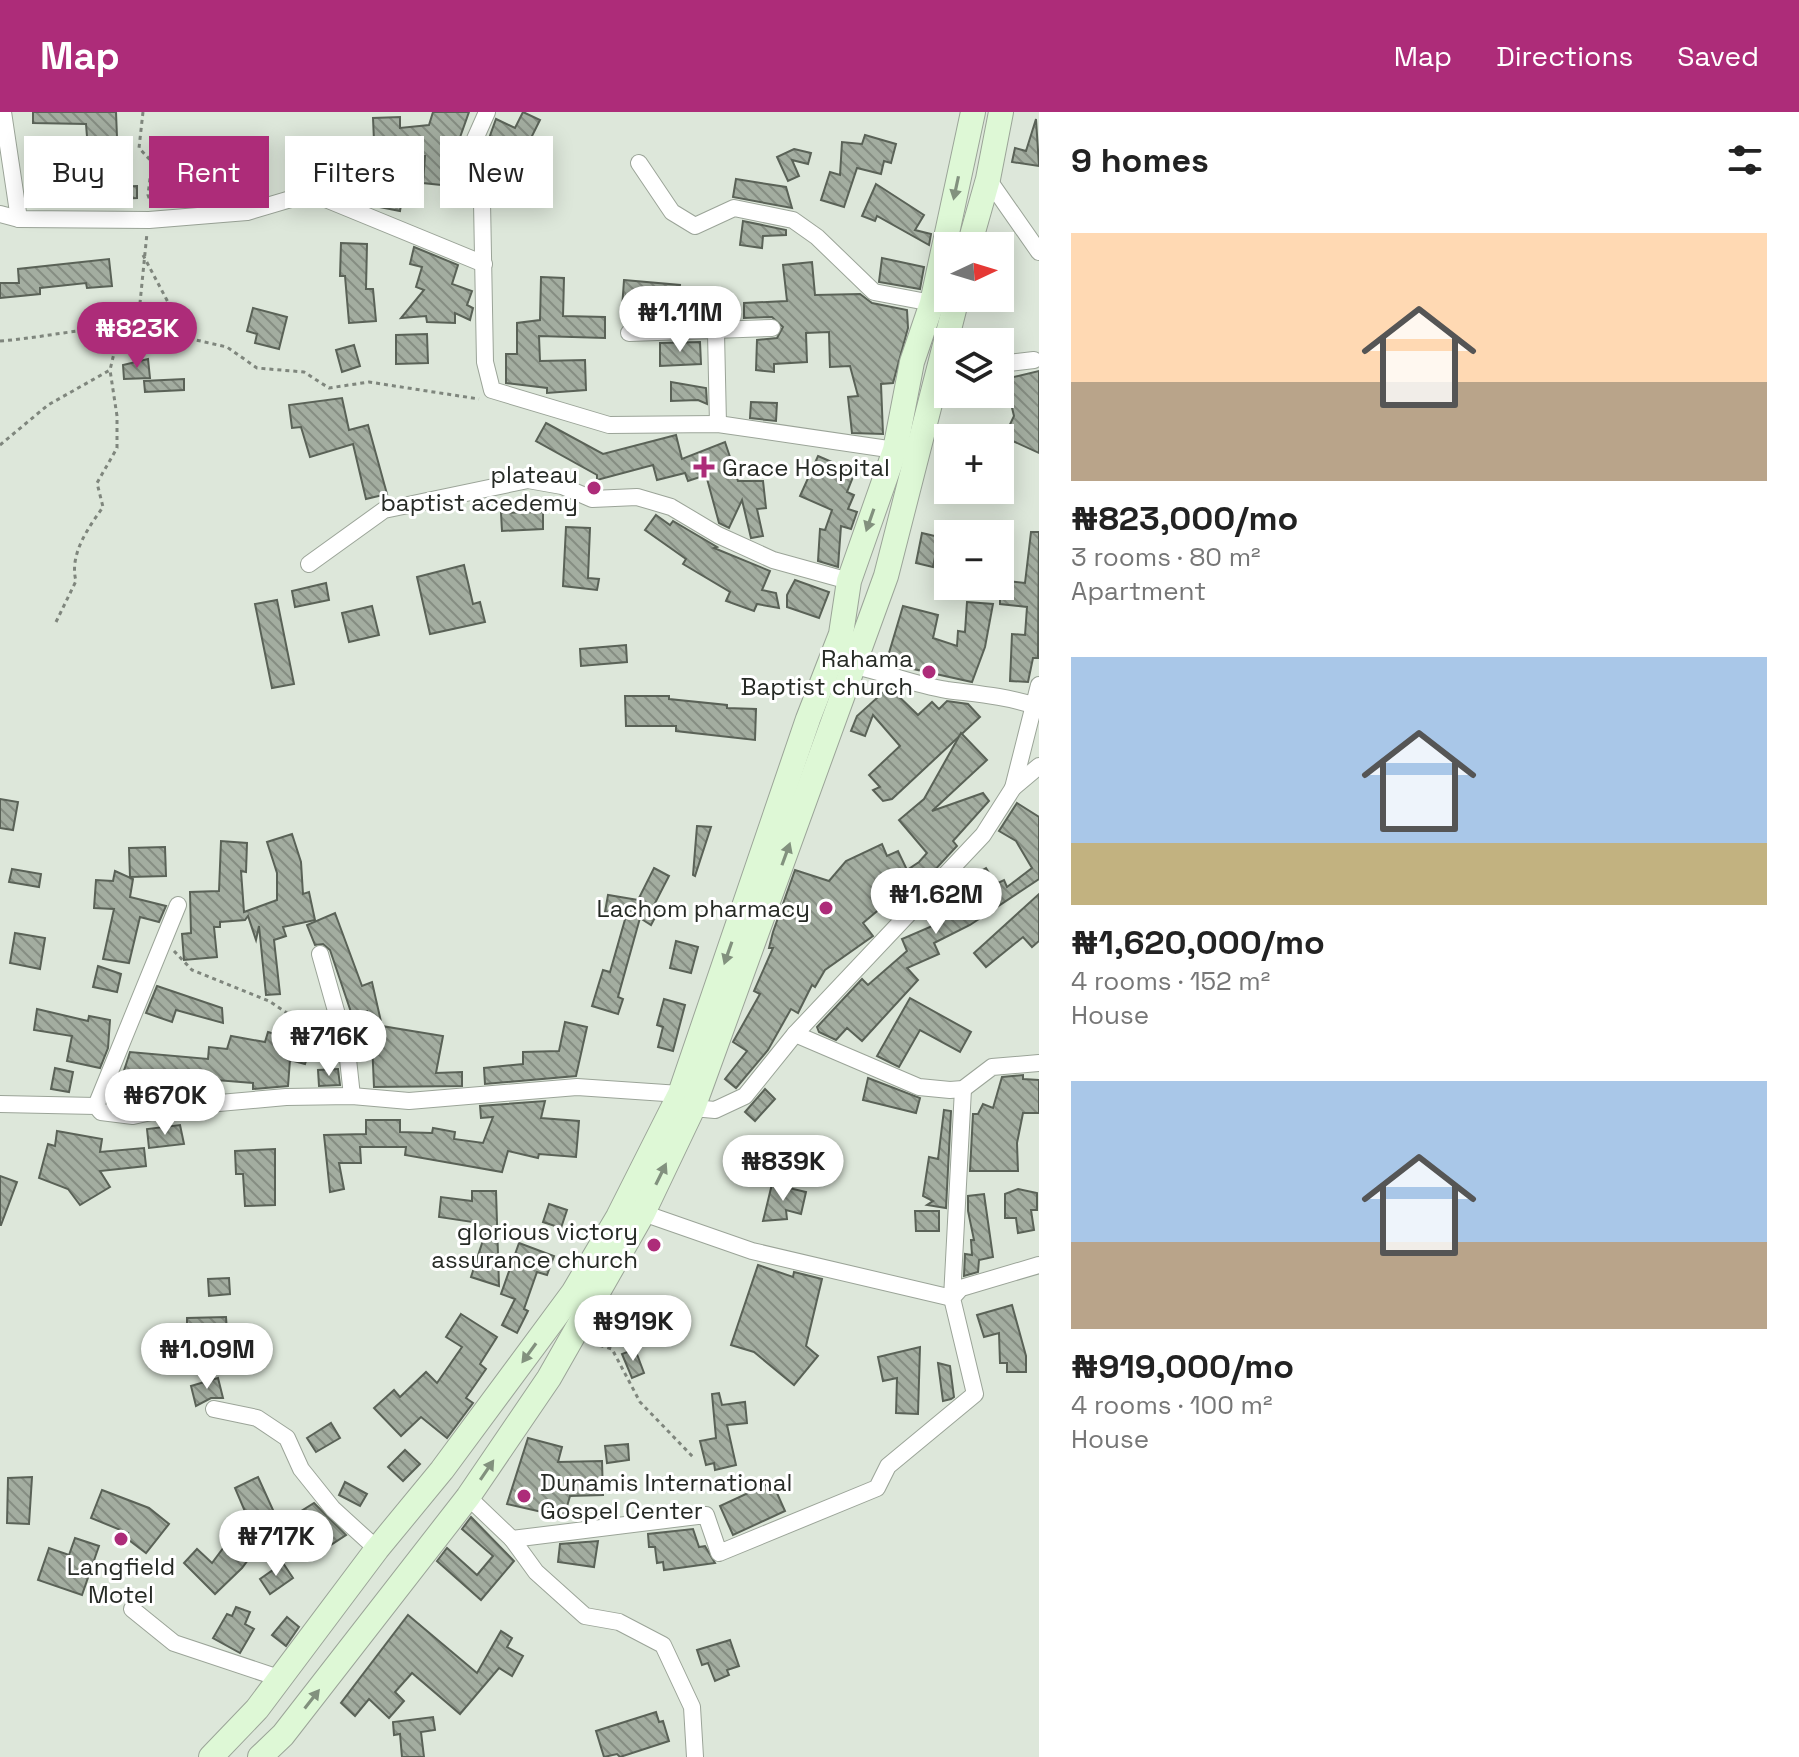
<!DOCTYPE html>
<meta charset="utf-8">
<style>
body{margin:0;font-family:"Space Grotesk",sans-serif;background:#f6f6f6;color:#222;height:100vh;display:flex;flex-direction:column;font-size:30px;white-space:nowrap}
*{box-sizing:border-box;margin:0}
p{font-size:26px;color:#767676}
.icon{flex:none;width:44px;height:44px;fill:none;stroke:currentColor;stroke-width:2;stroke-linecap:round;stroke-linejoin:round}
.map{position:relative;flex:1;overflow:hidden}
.sheet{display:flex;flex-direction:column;background:#fff;width:760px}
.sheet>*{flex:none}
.top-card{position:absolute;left:24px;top:24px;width:760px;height:72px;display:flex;gap:16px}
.needle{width:52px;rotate:86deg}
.controls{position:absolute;left:934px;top:120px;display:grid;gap:16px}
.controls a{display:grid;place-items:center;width:80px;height:80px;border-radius:0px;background:#fff;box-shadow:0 4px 20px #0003;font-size:40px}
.price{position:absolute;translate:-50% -68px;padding:0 18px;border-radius:28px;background:#fff;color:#222;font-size:26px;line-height:52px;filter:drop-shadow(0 2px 4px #0008)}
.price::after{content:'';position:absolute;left:50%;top:48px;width:24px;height:18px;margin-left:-12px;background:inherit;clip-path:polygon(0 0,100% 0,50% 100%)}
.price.current{background:#ad2c79;color:#fff}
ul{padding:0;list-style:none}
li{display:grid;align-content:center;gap:16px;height:424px;padding:0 32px}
li span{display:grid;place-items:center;height:248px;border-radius:0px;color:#555}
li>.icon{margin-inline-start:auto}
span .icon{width:144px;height:144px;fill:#fffc;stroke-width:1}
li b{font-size:34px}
h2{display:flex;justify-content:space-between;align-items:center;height:96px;padding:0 32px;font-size:34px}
.chip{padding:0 28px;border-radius:0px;background:#fff;box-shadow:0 4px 20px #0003;font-size:28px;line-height:72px}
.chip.current{background:#ad2c79;color:#fff}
header{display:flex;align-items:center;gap:48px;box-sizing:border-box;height:112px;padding:0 40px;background:#ad2c79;color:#fff}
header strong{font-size:38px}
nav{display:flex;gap:44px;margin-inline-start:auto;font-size:28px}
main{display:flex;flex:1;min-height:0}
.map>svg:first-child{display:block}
</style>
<header>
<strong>Map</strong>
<nav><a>Map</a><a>Directions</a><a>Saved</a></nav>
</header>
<main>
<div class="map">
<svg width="1039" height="1645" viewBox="0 0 1039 1645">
<defs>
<pattern id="building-back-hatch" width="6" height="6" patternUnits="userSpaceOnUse" patternTransform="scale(2)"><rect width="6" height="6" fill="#a3ada0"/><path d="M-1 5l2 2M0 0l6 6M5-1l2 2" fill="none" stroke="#858d82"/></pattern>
</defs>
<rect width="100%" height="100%" fill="#dde7da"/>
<g fill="url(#building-back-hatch)" stroke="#5a6257" stroke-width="2">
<path d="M33 0H116L117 25H126L127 51 106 52 108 75 137 74V86L92 88 86 12 33 11Z"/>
<path d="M433 0H469L458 31 463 32 460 75 423 71 425 44 369 46V29H374L373 6 400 5V16L429 13Z"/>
<path d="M523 0 540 8 522 44 535 45 534 83 503 80V67H514L515 45 487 32 496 7 515 16Z"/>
<path d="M1036 7 1039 54 1012 50 1015 36 1026 39Z"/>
<path d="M865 23 896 32 891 51 884 49 881 62 857 56 844 95 821 88 830 60 840 63 842 30 862 32Z"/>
<path d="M794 37 811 41 808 52 792 48 799 64 788 69 777 45Z"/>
<path d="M165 58 184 60 182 80 162 77Z"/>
<path d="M373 64 405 69 400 99 369 93Z"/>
<path d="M736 67 786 75 792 96 733 85Z"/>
<path d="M876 72 924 103 915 118 931 122 929 133 877 104 875 109 862 104Z"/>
<path d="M743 109 786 118V123L763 124 762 136 740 133Z"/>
<path d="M341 131 367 132 366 177H373L376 209 349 211 345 164H340Z"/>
<path d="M414 135 458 153 452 172 472 179 467 193 473 196 470 208 455 201V211L427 210 426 204 401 206 424 178 416 175 422 155 410 152Z"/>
<path d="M882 146 924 155 920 177 879 170Z"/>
<path d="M109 147 112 174 87 176 86 171 40 176V182L0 186V171H19L18 157Z"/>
<path d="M812 150 815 183 860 182 872 191 907 198 908 216 893 271 881 272 883 322 852 321 848 285 858 284 850 254 830 255 829 220 806 221 807 250 774 252V260L756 258 757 228 777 226 783 215 772 205 744 206V191L787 189 783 153Z"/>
<path d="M541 165 564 166 563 204 605 205V226L539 224 540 249 585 248 586 278 547 281V276L506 271V242H517V211L540 208Z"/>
<path d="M624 168 680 173 678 191 697 195 694 208 668 209 670 201 622 197Z"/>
<path d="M253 196 287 205 279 237 255 231 257 222 247 219Z"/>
<path d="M427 222 428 251 396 252V223Z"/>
<path d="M700 230 701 252 660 254V231Z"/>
<path d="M354 233 360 254 342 260 336 238Z"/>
<path d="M148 247 150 266 124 267 123 253Z"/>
<path d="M1039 259V341L1004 325 1014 304 1005 267Z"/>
<path d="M184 267V278L145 280 144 269Z"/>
<path d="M671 270 706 276 707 292 698 288 671 289Z"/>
<path d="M342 286 349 318 368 313 387 382 366 387 353 332 310 345 301 315 292 316 289 293Z"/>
<path d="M751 290 777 291 776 309 750 306Z"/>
<path d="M546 311 603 342 676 323 682 347 725 330 738 369H763L766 396 757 397 763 424 751 426 742 388 729 416 719 411 706 363 688 369 685 361 657 368 653 353 597 368V363L536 329Z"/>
<path d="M818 344 855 360 847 380 854 383 848 397 857 400 851 417 841 414 838 455 818 449 820 417 825 418 832 398 800 384Z"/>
<path d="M543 400V417L502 419 501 401Z"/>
<path d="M656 403 670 413 673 409 717 435 714 436 770 459 762 478 776 481 779 496 757 492 754 499 726 489 730 480 683 452 686 447 645 418Z"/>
<path d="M566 415 590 416 588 466 599 467 597 478 563 474Z"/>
<path d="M1031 420H1039L1038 546H1033L1028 570 1010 569 1012 522 1025 523 1027 495 1000 492V468L1025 471Z"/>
<path d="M922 421 939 425 933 455 916 451Z"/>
<path d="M464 453 473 492 480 490 485 510 430 522 417 465Z"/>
<path d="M795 468 829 480 819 506 787 495V483Z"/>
<path d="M326 471 329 488 295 495 292 479Z"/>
<path d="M277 488 294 572 272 576 255 492Z"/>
<path d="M967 490 993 492 985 535 972 570 886 551 903 494 938 503 933 526 957 534 958 519 965 520Z"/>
<path d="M372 494 379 523 349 530 342 501Z"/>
<path d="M626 533 627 550 581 554 580 537Z"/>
<path d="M889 575 918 603 932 590 939 597 947 589 968 592 980 605 892 687 883 689 873 678 880 675 869 663 900 634 873 603 865 624 851 619 857 604Z"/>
<path d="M625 584H669V587L727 593V596L756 597 755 628 676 619V614H626Z"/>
<path d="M961 621 987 648 932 699 983 681 989 689 953 729 957 734 919 775 916 772 892 788 900 795 891 804 882 795 863 811 873 824 825 858 815 875 812 873 798 901 791 897 768 938 736 976 725 967 747 939 733 930 760 882 754 879 773 836H769L773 820 795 758 829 769 846 749 882 732 887 744 898 739 907 758 919 750 927 741 899 708 924 687Z"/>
<path d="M0 687 18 690 13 718 0 716Z"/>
<path d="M1017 691 1039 705V767L970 813 934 831 939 842 907 856 918 868 862 929 847 916 836 928 819 920 817 915 862 867 868 873 907 839 902 827 937 812 933 804 965 787 957 773 986 756 996 772 1004 768 1007 775 1032 756 1016 729 999 719Z"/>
<path d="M697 714 711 715 695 764 693 763Z"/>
<path d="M292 722 301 750 303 782 309 780 315 808 283 815 286 824 274 828 280 882 266 883 259 814 256 828 248 804 245 808 220 810V815H214L217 845 184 848 182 822 191 821 190 780 219 779 221 729 247 731 246 760 241 759 244 800 277 788V761L267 730Z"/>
<path d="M165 735 166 764 130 765 129 736Z"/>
<path d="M654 756 669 764 653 795 659 798 651 813 640 806 618 885 623 887 618 902 592 894 603 858 610 860 626 804 605 800 608 783 638 788Z"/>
<path d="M12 757 41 762 39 775 9 770Z"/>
<path d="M115 759 133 767 130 785 166 794 159 810 140 805 129 851 103 847 114 797 94 796 96 768 113 769Z"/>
<path d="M1039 782V829L1032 835 1023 825 986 855 974 841Z"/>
<path d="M335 801 362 874 372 870 382 914 443 924 436 961 462 960V974L374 975 372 930 362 928 367 899 352 903 330 838 323 832 315 833 307 813Z"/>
<path d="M15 821 45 826 40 857 10 851Z"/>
<path d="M676 829 698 835 691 861 670 856Z"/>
<path d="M98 854 121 862 117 880 93 875Z"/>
<path d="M157 874 222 896 223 911 176 898 172 910 146 901Z"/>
<path d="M910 886 971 920 960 940 920 918 899 955 877 944Z"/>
<path d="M664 887 685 893 673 939 658 935 663 915 657 913Z"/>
<path d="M37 897 88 909 89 904 110 908 108 936 100 956 67 949 72 924 34 918Z"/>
<path d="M565 910 587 915 576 964 485 972 484 956 523 952V940L559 939Z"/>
<path d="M268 920 311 933 305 952 290 948 288 974 253 977V971L216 968V971L151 970V973L121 968 130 940 208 947 209 935 227 937 231 924 265 930Z"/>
<path d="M55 956 73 960 69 980 51 977Z"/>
<path d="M338 957 340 973 319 974 318 958Z"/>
<path d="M1023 963V967L1039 968V1001H1023L1017 1031 1018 1059H970L973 1002H978L983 992 993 996 1002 965Z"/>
<path d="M868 966 920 986 916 1001 863 988Z"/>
<path d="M765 977 775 987 755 1009 745 1000Z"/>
<path d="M545 989 541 1006 579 1009 576 1045 539 1042 538 1046 508 1039 502 1060 405 1043 406 1035H360L361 1051H339L344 1077 330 1080 324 1023 366 1022V1008H400V1020L432 1021 433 1016 455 1020 454 1027 483 1031 493 1005 481 1006 480 994Z"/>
<path d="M944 998 951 999 946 1096 927 1093 933 1089 923 1084 929 1045 938 1047Z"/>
<path d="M180 1013 184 1032 149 1036 147 1017Z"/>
<path d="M57 1019 102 1027 100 1040 144 1036 146 1054 100 1059 110 1075 80 1093 68 1077 39 1066 48 1032 55 1034Z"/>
<path d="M275 1037V1093L245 1094 243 1062H236L235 1039Z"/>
<path d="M0 1064 17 1070 1 1113H0Z"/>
<path d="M772 1072 806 1080 801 1102 786 1098 787 1107 763 1109Z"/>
<path d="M1018 1077 1037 1081V1098H1031L1034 1118 1018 1121 1016 1106H1005V1082Z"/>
<path d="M472 1079H496L499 1174 471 1165 485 1122 473 1123V1110L439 1105 441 1085 472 1089Z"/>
<path d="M984 1082 993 1145 979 1148 978 1160 964 1164 965 1142 972 1143 971 1128H974L968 1099V1084Z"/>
<path d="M549 1092 567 1098 561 1116 543 1110Z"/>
<path d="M915 1099H939V1119H916Z"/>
<path d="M519 1131 554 1144 547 1163 537 1160 524 1197 528 1199 517 1221 502 1213 515 1187 501 1182Z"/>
<path d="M758 1153 793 1165 794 1160 822 1167 806 1234 818 1244 794 1273 754 1240 731 1233Z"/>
<path d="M229 1166 230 1182 209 1184 208 1167Z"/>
<path d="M1012 1193 1026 1244V1260H1007V1251H1000L999 1221 984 1225 977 1203Z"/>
<path d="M461 1202 497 1225 480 1252 486 1257 466 1286 473 1291 447 1326 421 1305 401 1324 374 1296 394 1278 400 1285 426 1260 437 1271 462 1235 446 1225Z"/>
<path d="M226 1205 227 1219 187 1220V1206Z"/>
<path d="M920 1235 918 1302 896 1301 897 1266 883 1269 878 1245Z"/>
<path d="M635 1237 644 1261 632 1266 622 1242Z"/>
<path d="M938 1251 950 1254 954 1285 951 1287 943 1289Z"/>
<path d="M218 1266 223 1286H211L196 1294 191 1274Z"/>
<path d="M719 1281 722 1293 745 1290 747 1311 727 1313 736 1353 715 1358 714 1351 706 1353 700 1329 716 1326 712 1282Z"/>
<path d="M331 1311 340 1326 316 1340 307 1326Z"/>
<path d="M528 1326 562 1335 558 1350 602 1349 603 1383 570 1384 564 1405 507 1392Z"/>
<path d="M628 1332 629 1348 607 1351 605 1334Z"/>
<path d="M405 1338 420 1352 403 1369 388 1355Z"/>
<path d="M32 1365 29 1412 7 1411 8 1366Z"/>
<path d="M258 1365 278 1409 254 1423 262 1429 242 1456 215 1482 184 1451 197 1437 212 1451 247 1404 235 1376Z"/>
<path d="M345 1370 367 1382 360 1394 339 1383Z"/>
<path d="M772 1370 785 1399 733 1423 720 1394Z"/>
<path d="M102 1378 149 1396 169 1412 146 1441 125 1425 128 1421 91 1406Z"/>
<path d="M314 1391 346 1423 323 1438 298 1401Z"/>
<path d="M471 1405 514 1449 481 1488 437 1449 447 1436 477 1463 493 1444 462 1417Z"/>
<path d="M693 1417 699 1435 705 1434 715 1451 664 1458 663 1450 657 1451 655 1435H649L648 1422Z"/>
<path d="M75 1426 99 1434 82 1483 38 1468 49 1436 69 1443Z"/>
<path d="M598 1429 594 1455 558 1450 560 1432Z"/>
<path d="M283 1451 293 1466 270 1482 260 1467Z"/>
<path d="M236 1495 250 1500 245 1512 254 1517 240 1541 213 1526 227 1502 232 1504Z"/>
<path d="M408 1503 477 1561 501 1519 512 1526 507 1535 523 1544 512 1564 499 1556 460 1602 412 1561 395 1580 404 1589 389 1606 369 1587 355 1604 341 1591Z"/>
<path d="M287 1505 299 1515 286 1534 272 1523Z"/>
<path d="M730 1528 739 1554 727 1558 729 1563 715 1569 708 1551 702 1553 697 1538Z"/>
<path d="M656 1600 659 1610 663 1609 669 1629 620 1645 617 1642 604 1645 596 1619Z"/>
<path d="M433 1605 435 1618 421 1620 424 1645H402L400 1622 394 1623 393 1610Z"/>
</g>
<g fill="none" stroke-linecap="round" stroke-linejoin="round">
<defs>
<g id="street">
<path d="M3 0 19 107"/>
<path d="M487 0 475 27 482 90 485 250 492 278 609 313 718 312 895 338"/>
<path d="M639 51 672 100 695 114 734 96 793 108 817 125 874 180 932 191"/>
<path d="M988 67 1039 140"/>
<path d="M0 102 19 107 149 108 247 100 311 81 484 152"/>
<path d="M629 221 772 216"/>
<path d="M716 221 718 312"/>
<path d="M1000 252 1034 248"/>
<path d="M309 452 384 398 528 368 562 374 592 387 637 385 671 395 718 423 773 448 849 469"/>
<path d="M855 554C886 561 915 573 947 578 977 582 1004 584 1033 593"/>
<path d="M1013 676 1039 573"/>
<path d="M320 842 347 938 352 984"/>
<path d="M795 922 919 975 950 978 963 977 992 955 1039 951"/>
<path d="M0 992 96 994 101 1000 133 1004 174 995 286 985 352 984 409 989 577 975 680 982"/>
<path d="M96 994 178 793"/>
<path d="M693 996 715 998 745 984 795 922 983 723 1013 676 1039 654"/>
<path d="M643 1101 752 1139 952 1186 963 977"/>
<path d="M214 1297 257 1306 287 1326 301 1357 333 1397 377 1437"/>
<path d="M468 1385 512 1427 706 1403 719 1441 877 1376 888 1354 975 1282 952 1186 961 1176 1039 1153"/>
<path d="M512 1427 536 1460 585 1504 619 1510 663 1533 692 1595 695 1645"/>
<path d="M132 1497 174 1531 279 1566"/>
</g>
<g id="secondary">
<path d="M969 134 988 67 1001 0"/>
<path d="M211 1645 257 1597 377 1437 442 1358 573 1181 618 1105 680 982 808 607 841 522 849 469 895 338 912 250 932 191 973 0"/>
<path d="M260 1645 283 1623 468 1385 549 1266 643 1101 693 996 886 464 957 186"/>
</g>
</defs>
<use href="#street" stroke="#9ba498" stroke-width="18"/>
<use href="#secondary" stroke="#9ba498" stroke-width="26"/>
<g stroke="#7f867d" stroke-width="3" stroke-dasharray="4 4" stroke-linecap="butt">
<path d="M143 0 139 36 152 50 148 83 152 94"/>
<path d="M143 143 187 226 227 235 257 256 304 260 329 276 369 270 479 287"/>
<path d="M0 229C41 226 80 216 120 216L140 191 147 121"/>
<path d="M0 333 48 293 110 258 120 216"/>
<path d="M56 510 76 469C69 443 88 416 103 395L97 371 117 336V304L110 258"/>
<path d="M174 839 192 858 269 889 293 905 316 934 332 938"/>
<path d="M592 1231 612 1237 640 1290 694 1346"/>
</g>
<use href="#street" stroke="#fff" stroke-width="16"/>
<use href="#secondary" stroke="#def8d6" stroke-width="24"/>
</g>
<defs><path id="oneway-solid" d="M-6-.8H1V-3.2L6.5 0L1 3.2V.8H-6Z" transform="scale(2)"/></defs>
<g fill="#82917e">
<use href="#oneway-solid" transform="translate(956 76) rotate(102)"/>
<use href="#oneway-solid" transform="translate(870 408) rotate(109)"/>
<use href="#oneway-solid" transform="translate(786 742) rotate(-70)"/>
<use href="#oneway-solid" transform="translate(728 841) rotate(109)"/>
<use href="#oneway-solid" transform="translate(661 1062) rotate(-64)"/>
<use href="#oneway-solid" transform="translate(529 1241) rotate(126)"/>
<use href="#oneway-solid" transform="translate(487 1358) rotate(-56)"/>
<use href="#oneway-solid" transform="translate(312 1587) rotate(-52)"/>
</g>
<g fill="#ad2c79" stroke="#fff" stroke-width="3">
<path d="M700 343h8v8h8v8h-8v8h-8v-8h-8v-8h8z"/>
<circle cx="594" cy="376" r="8"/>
<circle cx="929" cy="560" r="8"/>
<circle cx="826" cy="796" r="8"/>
<circle cx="654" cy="1133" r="8"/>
<circle cx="524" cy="1384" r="8"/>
<circle cx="121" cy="1427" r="8"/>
</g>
<g text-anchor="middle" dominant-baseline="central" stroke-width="6" stroke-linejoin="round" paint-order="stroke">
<g font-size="24" fill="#262a25" stroke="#fff" text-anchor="end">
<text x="722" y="355" text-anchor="start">Grace Hospital</text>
<text x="578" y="362">plateau<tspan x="578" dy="28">baptist acedemy</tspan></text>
<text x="913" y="546">Rahama<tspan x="913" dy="28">Baptist church</tspan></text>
<text x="810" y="796">Lachom pharmacy</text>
<text x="638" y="1119">glorious victory<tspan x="638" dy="28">assurance church</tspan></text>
<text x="540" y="1370" text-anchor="start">Dunamis International<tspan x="540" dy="28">Gospel Center</tspan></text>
<text x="121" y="1454" text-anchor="middle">Langfield<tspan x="121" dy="28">Motel</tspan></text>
</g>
</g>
</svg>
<div class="controls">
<a><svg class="needle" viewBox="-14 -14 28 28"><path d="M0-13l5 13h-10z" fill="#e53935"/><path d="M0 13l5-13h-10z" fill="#767676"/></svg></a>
<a><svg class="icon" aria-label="layers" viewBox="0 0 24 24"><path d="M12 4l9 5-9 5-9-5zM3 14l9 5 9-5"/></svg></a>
<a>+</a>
<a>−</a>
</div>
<b class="price" style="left:680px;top:242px">₦1.11M</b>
<b class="price current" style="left:137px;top:258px">₦823K</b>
<b class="price" style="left:936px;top:824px">₦1.62M</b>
<b class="price" style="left:329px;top:966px">₦716K</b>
<b class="price" style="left:165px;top:1025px">₦670K</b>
<b class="price" style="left:783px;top:1091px">₦839K</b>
<b class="price" style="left:633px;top:1251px">₦919K</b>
<b class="price" style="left:207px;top:1279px">₦1.09M</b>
<b class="price" style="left:276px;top:1466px">₦717K</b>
<div class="top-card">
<a class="chip">Buy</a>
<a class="chip current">Rent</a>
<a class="chip">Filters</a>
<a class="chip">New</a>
</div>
</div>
<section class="sheet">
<h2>9 homes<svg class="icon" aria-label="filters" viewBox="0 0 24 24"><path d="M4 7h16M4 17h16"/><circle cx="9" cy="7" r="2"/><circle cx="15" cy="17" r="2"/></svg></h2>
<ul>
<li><span style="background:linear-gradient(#ffd9b3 60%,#b9a48a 0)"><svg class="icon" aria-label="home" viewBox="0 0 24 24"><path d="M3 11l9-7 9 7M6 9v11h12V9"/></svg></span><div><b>₦823,000/mo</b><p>3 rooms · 80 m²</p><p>Apartment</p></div></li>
<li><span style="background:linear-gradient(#a9c7e8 75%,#c2b280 0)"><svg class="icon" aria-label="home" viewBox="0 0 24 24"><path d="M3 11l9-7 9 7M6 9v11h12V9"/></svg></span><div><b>₦1,620,000/mo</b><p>4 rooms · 152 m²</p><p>House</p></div></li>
<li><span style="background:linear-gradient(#a9c7e8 65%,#b9a48a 0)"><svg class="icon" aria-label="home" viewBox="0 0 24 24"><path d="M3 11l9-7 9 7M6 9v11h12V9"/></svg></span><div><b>₦919,000/mo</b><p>4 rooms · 100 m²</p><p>House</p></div></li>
</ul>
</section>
</main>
